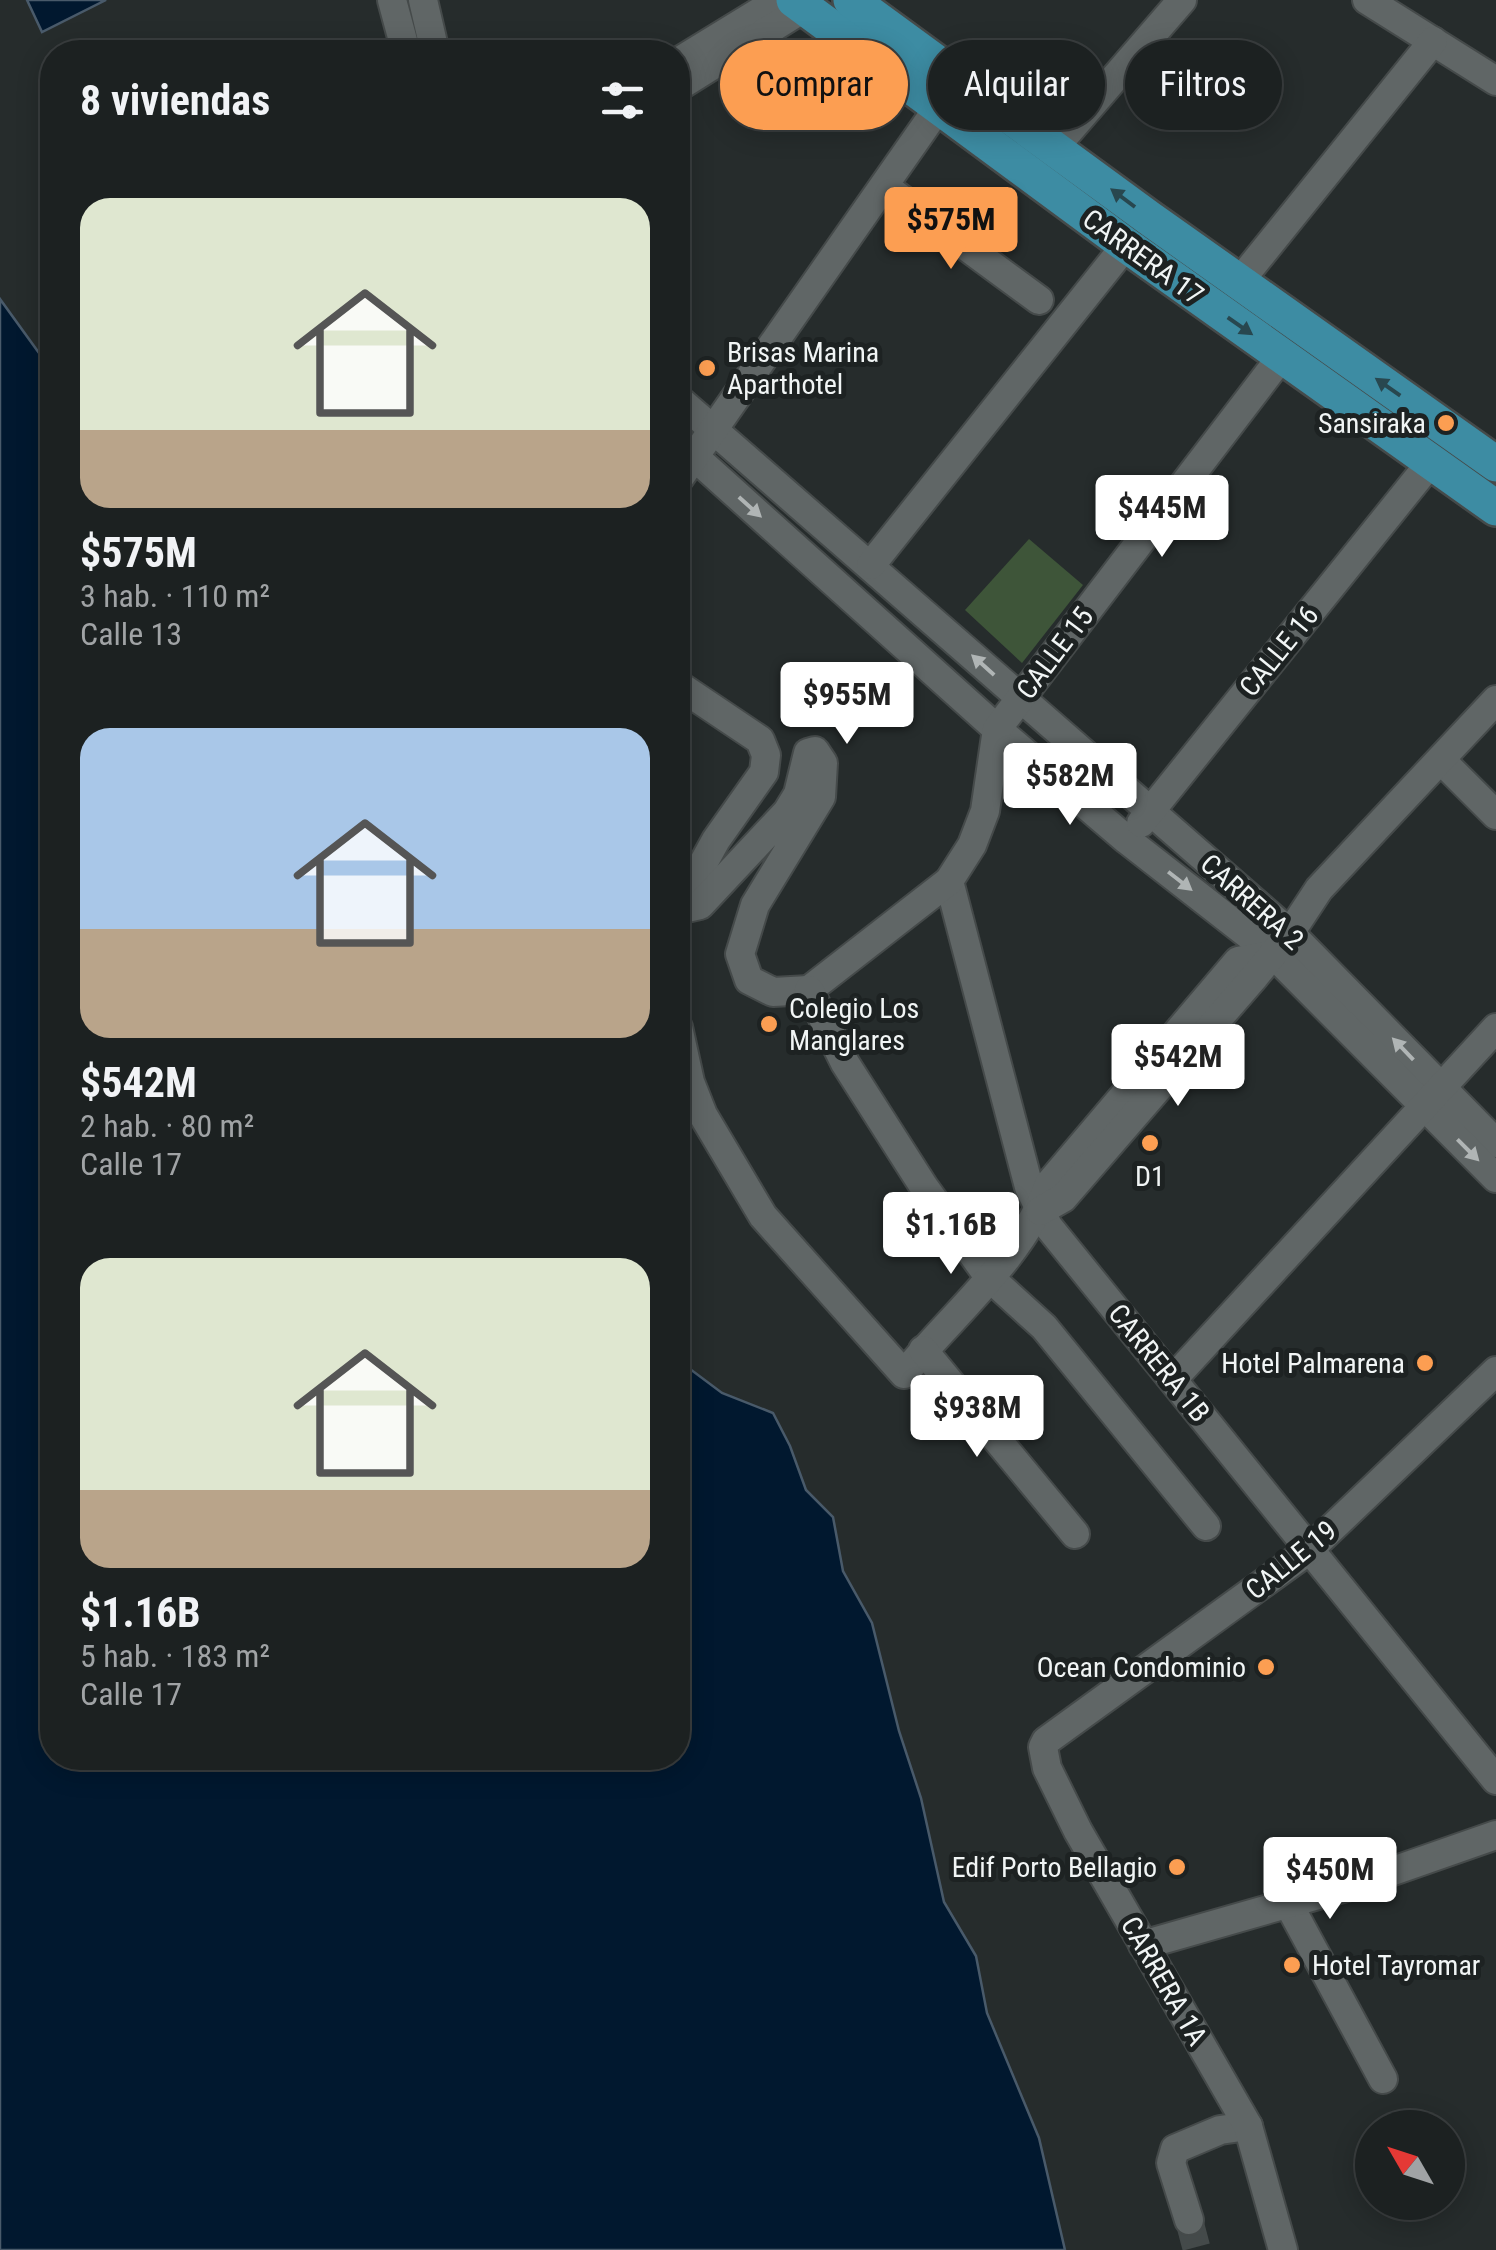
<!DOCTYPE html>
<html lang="es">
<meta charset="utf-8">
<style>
body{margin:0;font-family:"Roboto Condensed",sans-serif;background:#25292a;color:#f1f3f6;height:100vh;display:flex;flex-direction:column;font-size:38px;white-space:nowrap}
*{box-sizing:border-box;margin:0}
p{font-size:32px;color:#a0a3a5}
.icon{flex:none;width:55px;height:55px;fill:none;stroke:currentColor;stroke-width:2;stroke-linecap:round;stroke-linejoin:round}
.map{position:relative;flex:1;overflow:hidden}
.drawer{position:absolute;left:40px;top:40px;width:650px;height:1730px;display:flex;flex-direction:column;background:#1c2121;border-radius:40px;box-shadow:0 5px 25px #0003,0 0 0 2px #3a3e3f}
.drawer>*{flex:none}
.top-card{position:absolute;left:720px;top:40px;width:625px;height:90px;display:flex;gap:20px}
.needle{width:65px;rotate:309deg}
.fabs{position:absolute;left:1355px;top:2110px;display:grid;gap:20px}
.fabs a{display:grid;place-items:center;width:110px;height:110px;border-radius:50%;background:#1c2121;box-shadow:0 5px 25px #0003,0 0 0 2px #3a3e3f;font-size:50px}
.price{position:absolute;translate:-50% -85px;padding:0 22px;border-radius:10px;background:#fff;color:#222;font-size:32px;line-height:65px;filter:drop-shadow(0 2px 5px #0008)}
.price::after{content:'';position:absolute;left:50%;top:60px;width:30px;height:22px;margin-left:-15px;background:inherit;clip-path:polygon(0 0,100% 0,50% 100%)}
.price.on{background:#fc9e52;color:#111}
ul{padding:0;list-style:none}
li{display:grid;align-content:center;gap:20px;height:530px;padding:0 40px}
li span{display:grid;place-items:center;height:310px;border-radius:30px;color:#555}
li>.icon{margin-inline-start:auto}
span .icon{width:180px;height:180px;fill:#fffc;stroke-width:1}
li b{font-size:42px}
h2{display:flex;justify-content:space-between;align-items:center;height:120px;padding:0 40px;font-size:42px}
.chip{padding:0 35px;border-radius:45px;background:#1c2121;box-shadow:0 5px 25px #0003,0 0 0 2px #3a3e3f;font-size:35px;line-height:90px}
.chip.on{background:#fc9e52;color:#111}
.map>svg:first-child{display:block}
</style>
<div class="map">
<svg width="1496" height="2250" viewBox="0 0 1496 2250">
<rect width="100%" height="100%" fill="#262c2c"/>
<path fill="#3e5539" d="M1029 539 1083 585 1022 663 965 610Z"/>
<g fill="#01182f" stroke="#495a6a" stroke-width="2.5">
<path d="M27 0H106L42 32Z"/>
<path d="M0 299 52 371V1758H678V1360L722 1393 773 1413 790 1446 806 1490 833 1517 843 1571 872 1623 899 1731 921 1798 944 1902 976 1956 987 2013 1039 2138 1065 2250H0Z"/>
</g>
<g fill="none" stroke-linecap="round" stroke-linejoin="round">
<path stroke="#444a4a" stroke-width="28" stroke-dasharray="28 14" stroke-linecap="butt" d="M1189 2220 1197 2250"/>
<defs>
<g id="minor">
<path d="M392 0 406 52"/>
<path d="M423 0 435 52"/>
<path d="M1367 0 1496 81"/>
<path d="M678 62 779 0"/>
<path d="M678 87 804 8"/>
<path d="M1055 147 1182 0"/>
<path d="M884 186 1039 300"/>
<path d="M1239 282 1433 41"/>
<path d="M678 399 1290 933 1496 1143"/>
<path d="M678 442 997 729 1127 840 1273 954 1496 1178"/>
<path d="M678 480 938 108"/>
<path d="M871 565 1126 245"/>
<path d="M678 685 760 740 766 755 764 772 716 840 678 909"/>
<path d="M1441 760 1496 815"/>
<path d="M1141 823 1431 462"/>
<path d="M949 881 1029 1187 1048 1226 1496 1780"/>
<path d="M678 910 700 905 787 812 798 794 808 753 815 751 823 763 821 797 755 905 740 954 749 980 773 992 809 990"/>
<path d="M809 990 949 881 972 845 985 811 997 729 1282 356"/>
<path d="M809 990 845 1063 924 1187 989 1277 1044 1327 1206 1526"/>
<path d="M678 1027 690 1082 703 1115 763 1216 904 1374C951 1316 1024 1256 1049 1184L1238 961 1273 954"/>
<path d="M1040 1211 1063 1198 1255 976 1290 933 1319 889 1496 700"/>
<path d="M923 1350 1075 1534"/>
<path d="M1173 1379 1496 1028"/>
<path d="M1288 1903 1383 2079"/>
<path d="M1143 1945 1353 1885 1496 1835"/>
<path d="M1189 2220 1171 2163 1175 2149 1220 2130 1248 2126"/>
<path d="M1283 2250 1248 2126 1078 1831 1047 1768 1043 1747 1046 1741 1308 1551 1496 1371"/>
</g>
<g id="major">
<path d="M794 0 1126 245 1496 508"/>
<path d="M851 0 1149 218 1496 464"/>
</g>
</defs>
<use href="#minor" stroke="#454a4a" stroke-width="32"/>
<use href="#major" stroke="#454a4a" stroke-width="40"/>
<use href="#minor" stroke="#606666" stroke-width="28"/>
<use href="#major" stroke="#3d8ca3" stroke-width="35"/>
</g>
<defs><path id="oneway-solid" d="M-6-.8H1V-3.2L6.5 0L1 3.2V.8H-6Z" transform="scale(2.5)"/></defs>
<g fill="#28474f">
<use href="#oneway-solid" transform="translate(1123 198) rotate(-143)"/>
<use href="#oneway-solid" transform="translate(1240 326) rotate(35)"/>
<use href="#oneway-solid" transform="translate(1388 387) rotate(-145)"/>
</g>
<g fill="#b0b5b5">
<use href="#oneway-solid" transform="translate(750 507) rotate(42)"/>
<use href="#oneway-solid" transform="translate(983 665) rotate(-138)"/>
<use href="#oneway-solid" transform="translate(1180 881) rotate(38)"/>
<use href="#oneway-solid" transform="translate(1403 1049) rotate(-134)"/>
<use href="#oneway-solid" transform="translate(1468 1150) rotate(45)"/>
</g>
<g fill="#fc9e52" stroke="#1d2222" stroke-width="4">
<circle cx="707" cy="368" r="10"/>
<circle cx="1446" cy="423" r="10"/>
<circle cx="769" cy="1024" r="10"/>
<circle cx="1150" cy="1143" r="10"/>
<circle cx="1425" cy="1363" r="10"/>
<circle cx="1266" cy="1667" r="10"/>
<circle cx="1177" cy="1867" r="10"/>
<circle cx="1292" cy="1965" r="10"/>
</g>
<g text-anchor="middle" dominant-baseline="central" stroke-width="10" stroke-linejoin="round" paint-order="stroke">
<g font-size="28" fill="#f1f5f5" stroke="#1d2222">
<text transform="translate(1143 257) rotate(36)">CARRERA 17</text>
<text transform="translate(1279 651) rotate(-51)">CALLE 16</text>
<text transform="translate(1055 653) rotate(-53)">CALLE 15</text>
<text transform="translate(1252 902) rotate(42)">CARRERA 2</text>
<text transform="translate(1159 1363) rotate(51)">CARRERA 1B</text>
<text transform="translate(1291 1560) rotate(-39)">CALLE 19</text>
<text transform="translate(1164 1981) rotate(60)">CARRERA 1A</text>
</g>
<g font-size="28" fill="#f1f5f5" stroke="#1d2222" text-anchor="end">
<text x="727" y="352" text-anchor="start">Brisas Marina<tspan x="727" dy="32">Aparthotel</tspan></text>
<text x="1426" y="423">Sansiraka</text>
<text x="789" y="1008" text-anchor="start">Colegio Los<tspan x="789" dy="32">Manglares</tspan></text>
<text x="1150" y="1176" text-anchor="middle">D1</text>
<text x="1405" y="1363">Hotel Palmarena</text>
<text x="1246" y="1667">Ocean Condominio</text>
<text x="1157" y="1867">Edif Porto Bellagio</text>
<text x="1312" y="1965" text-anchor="start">Hotel Tayromar</text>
</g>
</g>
</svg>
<div class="fabs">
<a><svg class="needle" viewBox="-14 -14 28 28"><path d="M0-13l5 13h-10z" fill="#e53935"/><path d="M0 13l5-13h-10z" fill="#a0a3a5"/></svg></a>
</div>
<b class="price on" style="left:951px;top:272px">$575M</b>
<b class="price" style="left:1162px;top:560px">$445M</b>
<b class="price" style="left:847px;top:747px">$955M</b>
<b class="price" style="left:1070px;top:828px">$582M</b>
<b class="price" style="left:1178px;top:1109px">$542M</b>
<b class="price" style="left:951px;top:1277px">$1.16B</b>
<b class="price" style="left:977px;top:1460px">$938M</b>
<b class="price" style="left:1330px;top:1922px">$450M</b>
<div class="top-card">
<a class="chip on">Comprar</a>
<a class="chip">Alquilar</a>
<a class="chip">Filtros</a>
</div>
<section class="drawer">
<h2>8 viviendas<svg class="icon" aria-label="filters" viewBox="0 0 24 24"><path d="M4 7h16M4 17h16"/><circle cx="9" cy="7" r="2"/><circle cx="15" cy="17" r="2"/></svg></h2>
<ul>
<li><span style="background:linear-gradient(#dfe7d0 75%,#b9a48a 0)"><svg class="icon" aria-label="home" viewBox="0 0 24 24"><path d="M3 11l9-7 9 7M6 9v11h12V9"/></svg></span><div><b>$575M</b><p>3 hab. · 110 m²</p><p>Calle 13</p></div></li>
<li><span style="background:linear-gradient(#a9c7e8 65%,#b9a48a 0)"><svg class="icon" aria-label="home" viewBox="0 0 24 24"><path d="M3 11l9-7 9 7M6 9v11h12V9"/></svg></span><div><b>$542M</b><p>2 hab. · 80 m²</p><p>Calle 17</p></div></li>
<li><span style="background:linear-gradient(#dfe7d0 75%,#b9a48a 0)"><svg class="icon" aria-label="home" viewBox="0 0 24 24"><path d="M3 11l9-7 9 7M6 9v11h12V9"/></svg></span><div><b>$1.16B</b><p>5 hab. · 183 m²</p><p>Calle 17</p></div></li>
</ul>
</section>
</div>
